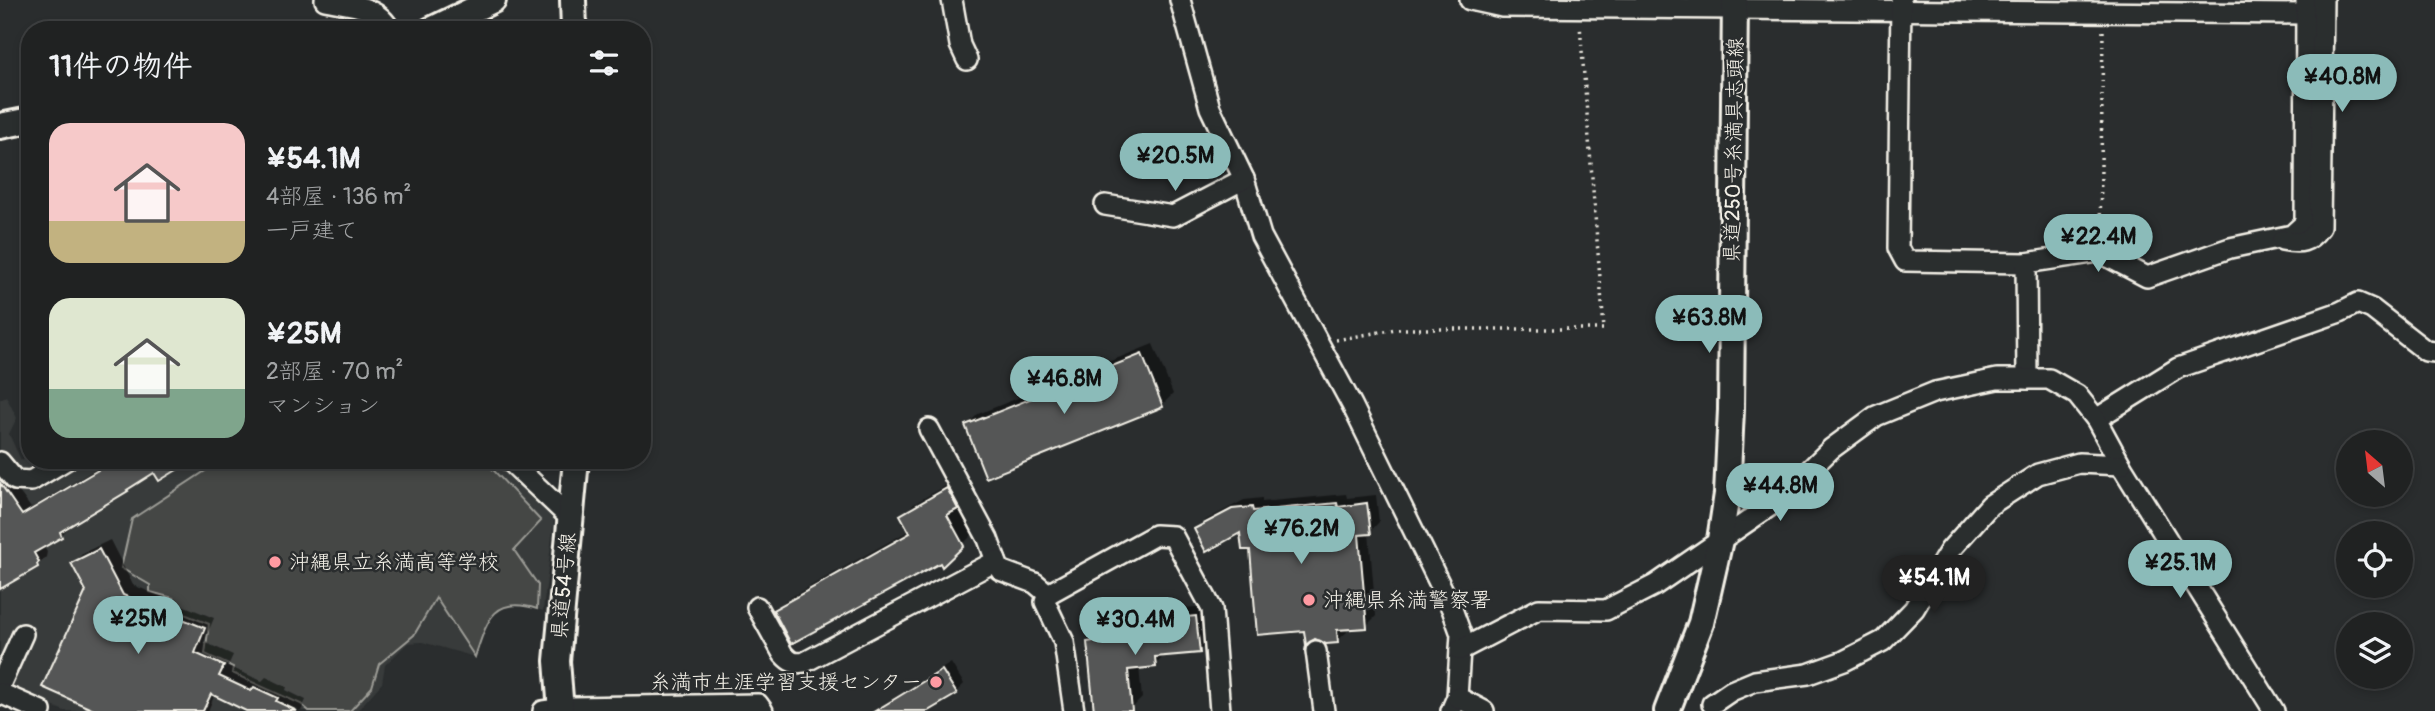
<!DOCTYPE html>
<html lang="ja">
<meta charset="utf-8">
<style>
body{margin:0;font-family:Pangolin,"Klee One",sans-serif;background:#2d2f2f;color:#f1f3f6;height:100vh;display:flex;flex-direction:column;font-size:26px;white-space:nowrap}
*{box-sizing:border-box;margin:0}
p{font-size:23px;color:#a2a4a5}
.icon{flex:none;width:38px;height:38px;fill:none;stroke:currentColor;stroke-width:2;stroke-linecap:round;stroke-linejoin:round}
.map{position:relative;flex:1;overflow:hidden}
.details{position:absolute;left:21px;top:21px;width:630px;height:448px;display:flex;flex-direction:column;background:#202222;border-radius:28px;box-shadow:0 4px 10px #0003,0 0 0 2px #3d3f40}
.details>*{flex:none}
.needle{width:46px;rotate:332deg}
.tools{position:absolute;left:2336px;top:430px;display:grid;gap:14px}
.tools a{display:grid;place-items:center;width:77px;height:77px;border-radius:50%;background:#202222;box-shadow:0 4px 10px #0003,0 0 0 2px #3d3f40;font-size:35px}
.price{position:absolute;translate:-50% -60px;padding:0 16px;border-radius:24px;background:#8bbbb9;color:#111;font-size:23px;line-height:46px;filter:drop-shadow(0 2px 4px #0008)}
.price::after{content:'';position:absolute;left:50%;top:42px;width:21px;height:16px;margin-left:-10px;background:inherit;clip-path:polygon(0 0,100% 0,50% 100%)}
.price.selected{background:#222;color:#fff}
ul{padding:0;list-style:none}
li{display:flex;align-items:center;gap:21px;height:175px;padding:0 28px}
li span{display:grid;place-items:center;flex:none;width:196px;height:140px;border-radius:21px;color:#555}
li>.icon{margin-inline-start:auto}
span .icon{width:84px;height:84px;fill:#fffc;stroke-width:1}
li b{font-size:30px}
h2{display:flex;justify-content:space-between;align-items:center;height:84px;padding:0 28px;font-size:30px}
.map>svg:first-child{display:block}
</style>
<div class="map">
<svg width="2435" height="711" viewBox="0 0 2435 711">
<rect width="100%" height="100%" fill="#2a2d2e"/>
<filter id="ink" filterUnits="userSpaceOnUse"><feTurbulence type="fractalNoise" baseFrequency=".0143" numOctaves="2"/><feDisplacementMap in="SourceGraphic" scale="14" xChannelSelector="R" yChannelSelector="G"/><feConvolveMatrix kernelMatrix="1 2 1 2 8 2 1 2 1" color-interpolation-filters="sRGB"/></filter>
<g filter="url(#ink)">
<path fill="#373a3a" d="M6 396 17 418 9 434 21 460 30 456V460H494L554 520 543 611 519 604 496 611 487 621 475 657 422 642 408 643 385 665 382 683 357 711H64L0 683V399Z"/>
<path fill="#444645" stroke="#9c9c96" stroke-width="2" d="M222 460H484L541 521 514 550 538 585 537 609C493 595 487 621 475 657L436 598 414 635 379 664 372 687 350 711H309L301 704 232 673 233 667 205 654 209 624 169 608 173 598 150 592V585L121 568 132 519Z"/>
<g fill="#0007">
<path d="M1153 344 1173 394 1162 405 967 425 978 414Z"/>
<path d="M111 460H186L155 471 127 490 68 525 70 527 61 535 43 546 47 552 46 557 37 566 0 584V466L31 508Z"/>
<path d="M958 478 968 496 959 505 974 533 943 564 941 561 775 611 786 600 910 530 902 515 914 504Z"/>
<path d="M1346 494 1347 498 1376 495 1379 522 1369 533 1376 616 1366 626 1346 628 1347 632 1337 641 1306 629 1242 530H1196L1206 520 1244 500 1262 498V502Z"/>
<path d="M110 540 133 585 214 618 204 642 233 655 228 666 262 681 266 677 287 687 286 690 306 700 301 711H250L215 694 208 711H100L88 591 73 564 83 553Z"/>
<path d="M1207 606 1210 640 1199 651 1166 654 1155 665 1139 667 1142 698 1131 709 1095 711 1089 642 1100 631 1109 630 1116 623 1129 622 1138 612Z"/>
<path d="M951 663 964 684 956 692 925 711H873Z"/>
</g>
<g fill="#555756" stroke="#f4f1e8" stroke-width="2">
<path d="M1142 354 1163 407 986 478 965 425Z"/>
<path d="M115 460H193L159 481 154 473 127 490 128 491 60 532 62 537 34 553 39 562 37 564 38 567 0 589V483L22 515Z"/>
<path d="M947 488 958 509 947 515 964 546 942 567 940 563 791 644 773 610 910 533 900 515Z"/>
<path d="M1337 503 1338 507 1367 503 1371 534 1359 535 1367 628 1337 630 1338 643 1326 644 1315 639 1306 645 1304 631 1257 635 1250 550H1242L1240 533 1206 552 1194 529 1232 509 1252 507 1253 511Z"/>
<path d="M99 549 123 595 205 628 195 653 224 666 219 676 251 691 254 687 278 698 276 701 297 711H246L211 694 203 711H96L42 687 86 591 71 563Z"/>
<path d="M1196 616 1200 653 1155 657 1156 667 1128 670 1132 711H1094L1087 642 1099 640 1103 634 1126 631 1125 623Z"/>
<path d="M942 670 957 694 928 711H875Z"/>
</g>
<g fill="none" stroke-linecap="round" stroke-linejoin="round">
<defs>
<g id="minor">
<path d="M325 0C349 5 378 5 390 30"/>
<path d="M952 0 960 45 967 60"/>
<path d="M1180 0 1210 108 1244 179 1261 236 1352 405 1452 609 1461 634 1457 697 1451 711"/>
<path d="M1470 0 1502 7 2306 14"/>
<path d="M1901 0 1898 248 1905 261 2026 263 2099 252 2147 277 2230 248 2292 235 2305 223 2306 0"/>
<path d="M1105 205 1173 216 1244 179"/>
<path d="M2282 240C2300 244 2308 243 2320 227L2323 0"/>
<path d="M2026 263 2027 379"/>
<path d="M2096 419 2178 368 2340 312 2358 303 2372 309 2426 351 2435 352"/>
<path d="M929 429 988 539 996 561"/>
<path d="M509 460 570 518"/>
<path d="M0 462 15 480 31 481 66 460"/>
<path d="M757 607 783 654C790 662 794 664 805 662L996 561 1000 570 1035 583 1048 594"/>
<path d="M1460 650 1539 609 1606 610 1655 585 1779 500 1831 449 1876 416 1935 392 1997 379H2049L2077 395 2096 419 2121 465 2274 711"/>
<path d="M1316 651 1324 711"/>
<path d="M0 685 23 634"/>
<path d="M0 693 41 711"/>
<path d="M1457 697 1484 711"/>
<path d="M1712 704 1731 691 1755 681 1808 674 1844 661 1883 641 1914 609 1950 550 1990 505 2038 474 2079 463 2121 465"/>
<path d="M543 711 572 707 758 704 763 711"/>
<path d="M1074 711 1064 642 1045 602 1048 594 1155 535 1173 536 1212 609 1220 711"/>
</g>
<g id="major">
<path d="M573 0 574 30"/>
<path d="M431 30 493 0"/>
<path d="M0 126 30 120"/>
<path d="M561 711 557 661 576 460"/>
<path d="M1667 711 1701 623 1720 540 1727 494 1731 410 1735 0"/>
</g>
</defs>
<use href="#minor" stroke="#f4f1e8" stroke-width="24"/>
<use href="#major" stroke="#f4f1e8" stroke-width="30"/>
<g stroke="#f4f1e8" stroke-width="3.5" stroke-dasharray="2 5" stroke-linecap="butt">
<path d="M2100 236 2103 30"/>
<path d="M1336 340 1396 329H1604L1580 25"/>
</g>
<use href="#minor" stroke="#2a2d2e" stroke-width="19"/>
<use href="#major" stroke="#2a2d2e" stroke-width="24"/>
</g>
</g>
<g fill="#ff9aa2" stroke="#2a2d2e" stroke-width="2.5">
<circle cx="275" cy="562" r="7"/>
<circle cx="1309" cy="600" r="7"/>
<circle cx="936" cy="682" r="7"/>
</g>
<g text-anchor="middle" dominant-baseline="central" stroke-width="5" stroke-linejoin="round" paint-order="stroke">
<g font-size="21" fill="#f4f1e8" stroke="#2a2d2e">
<text transform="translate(1734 150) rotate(-89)">県道250号糸満具志頭線</text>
<text transform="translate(564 586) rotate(-85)">県道54号線</text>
</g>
<g font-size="21" fill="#f4f1e8" stroke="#2a2d2e" text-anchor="start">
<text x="289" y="562">沖縄県立糸満高等学校</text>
<text x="1323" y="600">沖縄県糸満警察署</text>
<text x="922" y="682" text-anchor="end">糸満市生涯学習支援センター</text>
</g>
</g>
</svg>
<div class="tools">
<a><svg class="needle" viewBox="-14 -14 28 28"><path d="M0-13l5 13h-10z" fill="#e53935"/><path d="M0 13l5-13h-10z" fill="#a2a4a5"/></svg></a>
<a><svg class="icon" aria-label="locate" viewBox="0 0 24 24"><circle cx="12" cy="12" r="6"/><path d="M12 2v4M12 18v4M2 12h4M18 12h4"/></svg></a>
<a><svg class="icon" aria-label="layers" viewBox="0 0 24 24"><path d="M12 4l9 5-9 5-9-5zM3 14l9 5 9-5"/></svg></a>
</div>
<b class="price" style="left:2342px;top:114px">¥40.8M</b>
<b class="price" style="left:1175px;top:193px">¥20.5M</b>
<b class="price" style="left:2098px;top:274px">¥22.4M</b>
<b class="price" style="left:1709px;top:355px">¥63.8M</b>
<b class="price" style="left:1064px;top:416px">¥46.8M</b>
<b class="price" style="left:1780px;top:523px">¥44.8M</b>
<b class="price" style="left:1301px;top:566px">¥76.2M</b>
<b class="price" style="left:2180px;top:600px">¥25.1M</b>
<b class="price selected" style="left:1934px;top:615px">¥54.1M</b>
<b class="price" style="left:138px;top:656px">¥25M</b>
<b class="price" style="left:1135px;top:657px">¥30.4M</b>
<section class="details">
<h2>11件の物件<svg class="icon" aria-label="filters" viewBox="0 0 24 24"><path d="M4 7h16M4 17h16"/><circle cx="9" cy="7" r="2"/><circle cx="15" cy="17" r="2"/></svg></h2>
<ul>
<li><span style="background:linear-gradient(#f6c9c9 70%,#c2b280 0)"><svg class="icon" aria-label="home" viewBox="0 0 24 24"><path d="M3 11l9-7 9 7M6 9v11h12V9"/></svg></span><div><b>¥54.1M</b><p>4部屋 · 136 m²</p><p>一戸建て</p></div></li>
<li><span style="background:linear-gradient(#dfe7d0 65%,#7fa58c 0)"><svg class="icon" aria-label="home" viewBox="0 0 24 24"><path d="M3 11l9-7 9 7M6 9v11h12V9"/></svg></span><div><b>¥25M</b><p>2部屋 · 70 m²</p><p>マンション</p></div></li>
</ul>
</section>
</div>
